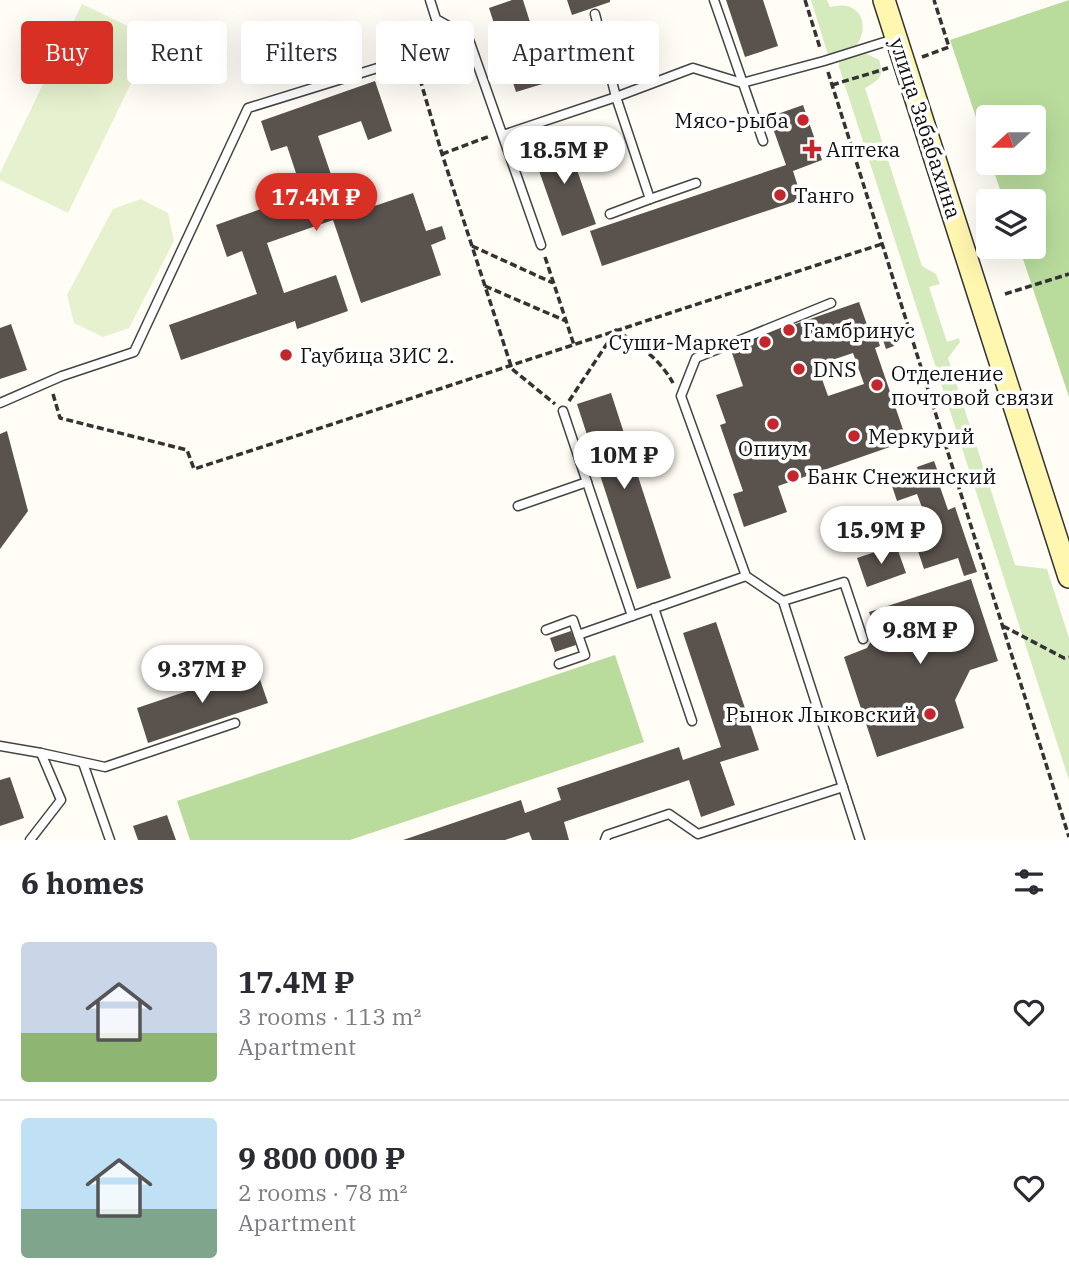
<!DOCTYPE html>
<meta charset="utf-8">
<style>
body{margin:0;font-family:"IBM Plex Serif",serif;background:#f2f2f3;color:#2b2b33;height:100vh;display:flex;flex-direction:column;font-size:26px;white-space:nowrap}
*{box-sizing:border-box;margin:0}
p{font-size:23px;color:#7c7c81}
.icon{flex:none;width:38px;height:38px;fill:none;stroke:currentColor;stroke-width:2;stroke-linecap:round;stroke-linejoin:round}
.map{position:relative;height:840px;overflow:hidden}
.side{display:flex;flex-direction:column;background:#fff;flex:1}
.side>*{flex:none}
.banner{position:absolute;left:21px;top:21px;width:700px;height:63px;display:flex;gap:14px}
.needle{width:46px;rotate:249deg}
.tools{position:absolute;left:976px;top:105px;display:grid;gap:14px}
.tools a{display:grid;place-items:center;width:70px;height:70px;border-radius:7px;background:#fff;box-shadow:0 7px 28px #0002;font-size:35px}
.price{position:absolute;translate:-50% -60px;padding:0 16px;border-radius:24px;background:#fff;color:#222;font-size:23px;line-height:46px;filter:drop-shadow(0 2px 4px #0008)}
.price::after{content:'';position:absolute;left:50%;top:42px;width:21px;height:16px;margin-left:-10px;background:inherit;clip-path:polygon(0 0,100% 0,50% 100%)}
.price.selected{background:#d93025;color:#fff}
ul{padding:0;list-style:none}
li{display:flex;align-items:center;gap:21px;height:175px;padding:0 21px}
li+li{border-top:2px solid #e1e1e2}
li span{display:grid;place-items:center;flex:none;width:196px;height:140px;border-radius:7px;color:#555}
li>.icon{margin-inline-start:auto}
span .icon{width:84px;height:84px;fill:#fffc;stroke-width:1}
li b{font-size:30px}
h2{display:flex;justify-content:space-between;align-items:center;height:84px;padding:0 21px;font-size:30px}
.tag{padding:0 24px;border-radius:7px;background:#fff;box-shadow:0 7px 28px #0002;font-size:24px;line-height:63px}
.tag.selected{background:#d93025;color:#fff}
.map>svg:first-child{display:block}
</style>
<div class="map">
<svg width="1069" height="840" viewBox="0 0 1069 840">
<rect width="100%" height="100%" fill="#fffdf5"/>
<g fill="#d5ebbd">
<path d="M811 0H827L830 7C837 6 845 4 852 8 868 16 865 41 851 50 845 54 836 55 829 58Z"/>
<path d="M867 54 879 60C885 78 878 80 865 88L922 266 936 274 940 284 929 287 947 342 959 338 960 342 948 358 1015 565 1047 569 1069 638V780L839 67V62L859 55Z"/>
</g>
<g fill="#b9dc9c">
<path d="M1069 0V397L1019 247H1034V201H1004L991 163H1034V117H989V156L950 40Z"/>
<path d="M615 655 644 742 350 840H190L177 801Z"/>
</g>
<g fill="#e6f2cf">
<path d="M82 4 153 38 68 213 0 180V173Z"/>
<path d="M141 199 168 213 174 241 129 328 103 337 74 323 67 295 113 209Z"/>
</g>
<g fill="#5a524d" fill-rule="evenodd">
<path d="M512 0H523L549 82 516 92 489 8Z"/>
<path d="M567 0H610V2L572 15Z"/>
<path d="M726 0H763L778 46 745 57Z"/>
<path d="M320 28 325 44 291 55 286 39Z"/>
<path d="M375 81 392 131 368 140 361 121 318 136 345 216 413 193 426 231 442 226 446 239 431 245 441 275 361 303 333 220 267 243 284 293 336 275 348 311 297 329 295 321 181 360 169 325 257 294 242 251 227 257 216 225 303 194 287 146 271 151 261 121Z"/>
<path d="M803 105 822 160 793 171 802 199 602 266 590 231 786 165 769 117Z"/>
<path d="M565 136 596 224 562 236 531 148Z"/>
<path d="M859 302 871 336 876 334 880 346 875 348 907 441 778 486 787 512 744 527 733 494 743 491 720 425 726 423 716 395 743 386 730 347ZM853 353 864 384 828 396 817 365Z"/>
<path d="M11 324 27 370 0 379V328Z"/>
<path d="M887 326 894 346 886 349 879 328Z"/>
<path d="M611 393 671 578 637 589 577 404Z"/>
<path d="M7 431 28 511 0 549V434Z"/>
<path d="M934 461 942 483 939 484 948 510 955 507 977 572 964 576 958 558 924 569 909 524 926 518 917 494 897 501 890 480 918 471 917 467Z"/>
<path d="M896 545 906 573 867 587 857 558Z"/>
<path d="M971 579 998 661 970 670 955 700 964 728 877 757 844 657 867 648 876 633 869 612Z"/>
<path d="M716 622 759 750 720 762 735 805 701 817 689 780 564 822 569 840H532L529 832 505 840H403L521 800 525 813 561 800 557 788 679 747 683 760 721 747 683 633Z"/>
<path d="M571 631 576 645 555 652 550 638Z"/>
<path d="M256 668 268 703 148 743 137 708Z"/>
<path d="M10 777 24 818 0 826V780Z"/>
<path d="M167 815 176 840H138L133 826Z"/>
</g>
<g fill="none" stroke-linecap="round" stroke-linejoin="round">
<defs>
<g id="lane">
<path d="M430 0 436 19 468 37 541 245"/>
<path d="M714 0 763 141"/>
<path d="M595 14 616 97 650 199 610 214"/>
<path d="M503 135 616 97 693 68 742 83 824 61 894 39"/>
<path d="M650 199 696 183"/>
<path d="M0 403 62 376 134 352 248 108 413 57"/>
<path d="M563 411 632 616"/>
<path d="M518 506 587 482"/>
<path d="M783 601 746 576 681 396 696 358 831 303"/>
<path d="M654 608 692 721"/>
<path d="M546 630 573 620 585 655 559 664"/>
<path d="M578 635 746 576"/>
<path d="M0 746 41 753 105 767 235 723"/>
<path d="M83 763 110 840"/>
<path d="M30 840 61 800 41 753"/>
<path d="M605 840 607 835 669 814 698 834 843 787"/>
<path d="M860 840 783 601 844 582 863 639"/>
</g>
<path id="secondary" d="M884 0 1069 577"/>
</defs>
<use href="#lane" stroke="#444" stroke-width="11"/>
<use href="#secondary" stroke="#333" stroke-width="24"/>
<g stroke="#333" stroke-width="3.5" stroke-dasharray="7 3.5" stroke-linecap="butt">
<path d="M805 0 820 48"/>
<path d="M922 57 949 47 934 0"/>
<path d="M417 69 442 154 512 369 555 404"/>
<path d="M828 72 1069 837"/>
<path d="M832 85 888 68"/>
<path d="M442 154 490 136"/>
<path d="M472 246 553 283"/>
<path d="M545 257 574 345"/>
<path d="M485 286 566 321"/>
<path d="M1005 294 1069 274"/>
<path d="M53 394 60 418 187 450 194 469C424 395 652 318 882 244"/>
<path d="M569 401 616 330C640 346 659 358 673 383"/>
<path d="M1003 626 1064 658 1069 657"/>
</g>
<use href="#lane" stroke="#fff" stroke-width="8"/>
<use href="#secondary" stroke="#fff6b0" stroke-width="21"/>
</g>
<g fill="#c4262e" stroke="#fff" stroke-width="2.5">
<circle cx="803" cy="120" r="7"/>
<path d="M808.5 138.5h7v7h7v7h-7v7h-7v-7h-7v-7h7z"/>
<circle cx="780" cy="195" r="7"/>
<circle cx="789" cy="330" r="7"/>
<circle cx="765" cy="342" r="7"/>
<circle cx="286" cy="355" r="7"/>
<circle cx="799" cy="369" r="7"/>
<circle cx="877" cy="385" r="7"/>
<circle cx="773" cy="424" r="7"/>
<circle cx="854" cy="436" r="7"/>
<circle cx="793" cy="476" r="7"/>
<circle cx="930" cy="714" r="7"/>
</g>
<g text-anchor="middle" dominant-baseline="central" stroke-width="7" stroke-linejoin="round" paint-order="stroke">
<g font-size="21" fill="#111" stroke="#fff" text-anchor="start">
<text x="789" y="120" text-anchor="end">Мясо-рыба</text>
<text x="826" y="149">Аптека</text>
<text x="794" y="195">Танго</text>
<text x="803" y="330">Гамбринус</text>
<text x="751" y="342" text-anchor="end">Суши-Маркет</text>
<text x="300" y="355">Гаубица ЗИС 2.</text>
<text x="813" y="369">DNS</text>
<text x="891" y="373">Отделение<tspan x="891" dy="24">почтовой связи</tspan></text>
<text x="868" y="436">Меркурий</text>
<text x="773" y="448" text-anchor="middle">Опиум</text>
<text x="807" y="476">Банк Снежинский</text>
<text x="916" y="714" text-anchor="end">Рынок Лыковский</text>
</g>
<g font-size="21" fill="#111" stroke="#fff">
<text transform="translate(926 128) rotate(72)">улица Забабахина</text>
</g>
</g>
</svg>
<div class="tools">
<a><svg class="needle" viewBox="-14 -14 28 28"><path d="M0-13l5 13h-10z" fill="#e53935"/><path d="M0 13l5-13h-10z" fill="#7c7c81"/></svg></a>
<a><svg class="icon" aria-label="layers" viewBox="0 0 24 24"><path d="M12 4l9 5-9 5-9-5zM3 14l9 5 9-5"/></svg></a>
</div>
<b class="price" style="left:564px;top:186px">18.5M ₽</b>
<b class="price selected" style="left:316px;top:233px">17.4M ₽</b>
<b class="price" style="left:624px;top:491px">10M ₽</b>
<b class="price" style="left:881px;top:566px">15.9M ₽</b>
<b class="price" style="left:920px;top:666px">9.8M ₽</b>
<b class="price" style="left:202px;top:705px">9.37M ₽</b>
<div class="banner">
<a class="tag selected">Buy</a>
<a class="tag">Rent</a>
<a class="tag">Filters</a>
<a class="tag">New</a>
<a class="tag">Apartment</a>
</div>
</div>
<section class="side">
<h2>6 homes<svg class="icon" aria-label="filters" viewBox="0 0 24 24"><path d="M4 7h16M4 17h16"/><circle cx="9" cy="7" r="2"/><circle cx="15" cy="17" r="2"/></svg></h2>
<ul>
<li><span style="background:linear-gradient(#c9d6e8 65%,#8fb573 0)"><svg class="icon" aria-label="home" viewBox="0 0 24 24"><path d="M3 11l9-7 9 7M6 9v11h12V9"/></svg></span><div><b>17.4M ₽</b><p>3 rooms · 113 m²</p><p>Apartment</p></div><svg class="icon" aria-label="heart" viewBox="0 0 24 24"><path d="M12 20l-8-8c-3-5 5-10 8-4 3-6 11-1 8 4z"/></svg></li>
<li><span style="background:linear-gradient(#bfe0f5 65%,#7fa58c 0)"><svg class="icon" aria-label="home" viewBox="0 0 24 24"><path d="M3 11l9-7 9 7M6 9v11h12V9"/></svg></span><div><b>9 800 000 ₽</b><p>2 rooms · 78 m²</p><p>Apartment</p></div><svg class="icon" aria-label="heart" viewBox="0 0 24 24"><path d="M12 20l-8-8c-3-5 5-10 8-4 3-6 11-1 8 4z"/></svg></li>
</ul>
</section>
